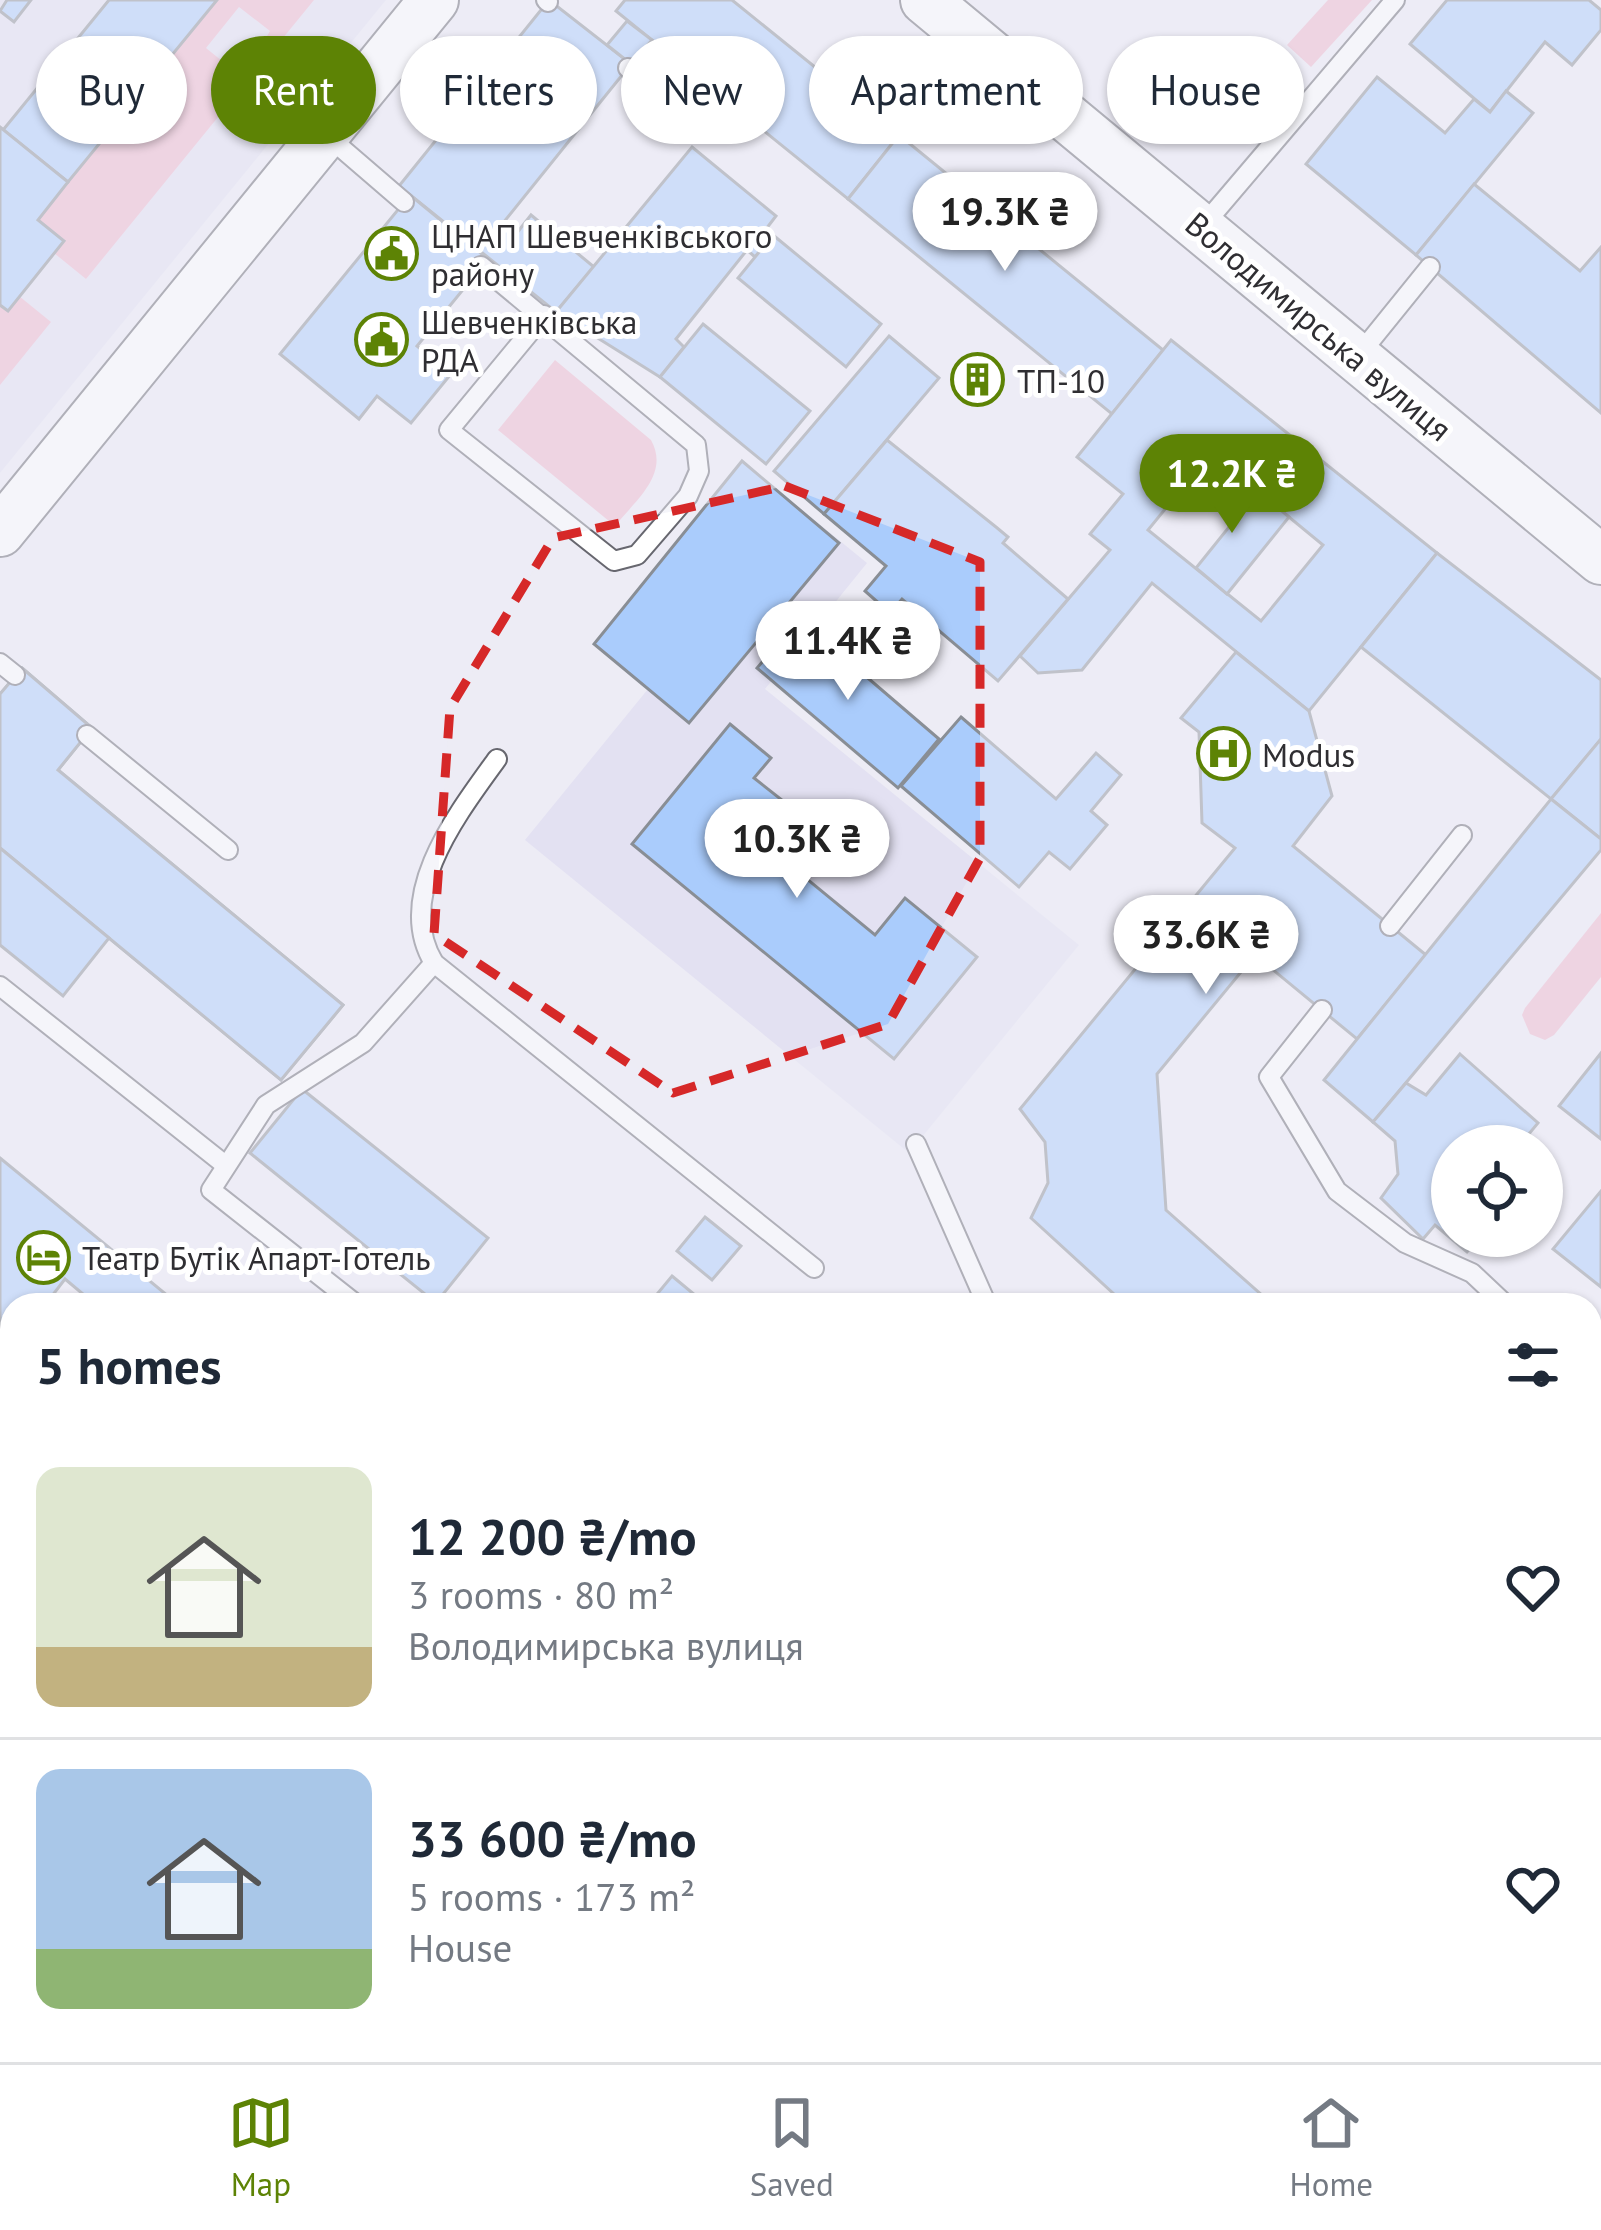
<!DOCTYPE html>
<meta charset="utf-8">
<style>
body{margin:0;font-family:"PT Sans",sans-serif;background:#f2f2f3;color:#1f2937;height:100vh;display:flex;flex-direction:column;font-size:45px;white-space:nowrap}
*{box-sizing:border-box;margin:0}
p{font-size:39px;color:#747a83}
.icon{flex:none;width:66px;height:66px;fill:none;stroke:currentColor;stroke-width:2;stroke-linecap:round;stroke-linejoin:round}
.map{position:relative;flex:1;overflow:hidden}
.sheet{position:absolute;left:0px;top:1293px;width:1602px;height:771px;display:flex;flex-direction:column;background:#fff;border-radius:36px 36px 0 0;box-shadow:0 3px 9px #0004}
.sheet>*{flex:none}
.banner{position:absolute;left:36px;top:36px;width:1530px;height:108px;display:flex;gap:24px}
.fabs{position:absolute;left:1431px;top:1125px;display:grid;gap:24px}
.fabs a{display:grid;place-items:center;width:132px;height:132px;border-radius:50%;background:#fff;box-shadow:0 3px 9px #0004;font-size:60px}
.price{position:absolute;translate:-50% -102px;padding:0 27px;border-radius:42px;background:#fff;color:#222;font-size:39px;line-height:78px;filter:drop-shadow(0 3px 6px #0008)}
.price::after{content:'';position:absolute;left:50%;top:72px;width:36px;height:27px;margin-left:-18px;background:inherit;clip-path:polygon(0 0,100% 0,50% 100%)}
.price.active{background:#5d8305;color:#fff}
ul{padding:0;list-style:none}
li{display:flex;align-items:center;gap:36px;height:300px;padding:0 36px}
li+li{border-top:3px solid #e0e1e3}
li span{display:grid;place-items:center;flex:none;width:336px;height:240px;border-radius:24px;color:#555}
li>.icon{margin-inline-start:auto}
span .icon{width:144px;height:144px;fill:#fffc;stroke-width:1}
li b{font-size:51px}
h2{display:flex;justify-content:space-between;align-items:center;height:144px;padding:0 36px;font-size:51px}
.tag{padding:0 42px;border-radius:54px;background:#fff;box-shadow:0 3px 9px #0004;font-size:42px;line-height:108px}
.tag.active{background:#5d8305;color:#fff}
.dock{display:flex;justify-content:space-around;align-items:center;height:168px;border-top:3px solid #e0e1e3;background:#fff;font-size:33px;color:#747a83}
.dock a{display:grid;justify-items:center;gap:6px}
.dock .active{color:#5d8305}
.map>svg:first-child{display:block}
</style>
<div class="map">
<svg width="1601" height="2062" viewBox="0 0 1601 2062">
<rect width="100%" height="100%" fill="#edecf5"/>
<g fill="#e3e1f2">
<path d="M0 0H386L0 473Z"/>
<path d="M742 461 867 563 765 689 1079 945 909 1153 525 840 648 689 594 644Z"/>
</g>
<g fill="#f0b6cb">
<path d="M217 0H314L274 49 264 41 270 31 239 7 206 48 237 73 244 64 254 73 86 279 54 253 64 241 38 220Z"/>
<path d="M1328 0H1372L1311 67 1287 45Z"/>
<path d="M19 296 51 322 0 385V305Z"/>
<path d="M555 360 651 440C670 474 636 500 615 526L498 430Z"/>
<path d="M1601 913V977L1554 1035 1545 1040 1530 1034 1522 1015 1525 1008Z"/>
<path d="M566 2052H779L771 2062H558Z"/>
</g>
<g fill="#aaccfc" stroke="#898e95" stroke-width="3" fill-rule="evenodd">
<path d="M7 0H31L14 22 0 11Z"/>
<path d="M109 0H217L68 182 3 130Z"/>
<path d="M549 0 631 64 503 223 516 234 531 215 594 267 556 312 399 186Z"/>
<path d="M625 0H732L899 135 848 199 616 11Z"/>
<path d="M1447 0H1589L1601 10V30L1572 65 1545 42 1490 112 1410 44Z"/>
<path d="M627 21 652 40 631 64 607 45Z"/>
<path d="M1377 77 1445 133 1474 99 1490 112 1506 91 1533 113 1416 255 1306 164Z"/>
<path d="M0 127 68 182 38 220 64 241 8 311 0 305Z"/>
<path d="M899 135 1163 350 1112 414 848 199Z"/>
<path d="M692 147 776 216 766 229 773 235 755 257 747 250 676 339 684 347 660 377 556 312Z"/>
<path d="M1474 184 1580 271 1601 247V413L1416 255Z"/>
<path d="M410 195 488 259 417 346 451 374 411 423 377 396 359 419 280 354Z"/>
<path d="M773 235 881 324 846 367 738 278Z"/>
<path d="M703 324 810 411 766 464 660 377Z"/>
<path d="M889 336 939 378 824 514 774 471Z"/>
<path d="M1171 340 1437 553 1309 711 1152 583 1082 670 1038 673 1020 656 1110 550 1090 534 1123 494 1077 457ZM1211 453 1323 545 1261 621 1148 530Z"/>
<path d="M977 361 997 377 980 399 960 383Z"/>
<path d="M887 440 996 527 1008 537 1003 543 1068 599 998 681 902 599 890 613 865 591 886 566 824 514Z"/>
<path d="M742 461 839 543 689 723 594 644Z"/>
<path d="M1258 491 1289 517 1227 594 1196 568Z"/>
<path d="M1437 553 1601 680V739L1551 799 1361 647Z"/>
<path d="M799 619 939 739 898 788 757 668Z"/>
<path d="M1236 652 1309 711 1332 796 1293 846 1426 955 1357 1039 1255 955 1157 1074 1166 1210 1273 1305H1126L1031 1218 1048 1183 1045 1142 1020 1109 1235 848 1202 823 1199 732 1181 718Z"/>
<path d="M22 668 92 728 58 770 343 1005 281 1080 0 848V694Z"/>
<path d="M22 668 92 728 58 770 343 1005 281 1080 0 848V694Z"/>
<path d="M961 717 1056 799 1096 753 1121 775 1091 811 1107 825 1070 869 1049 852 1019 887 901 786Z"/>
<path d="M730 724 771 758 754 778 792 808 763 843 875 935 905 898 977 957 894 1059 632 844Z"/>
<path d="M1601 739V839L1551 799Z"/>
<path d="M1551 799 1601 839V850L1373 1122 1324 1080Z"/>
<path d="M0 848 109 938 63 996 0 945Z"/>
<path d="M1601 1053V1139L1559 1106Z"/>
<path d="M1460 1054 1538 1123 1519 1146H1452V1236H1481L1467 1252 1435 1225 1423 1239 1381 1198 1398 1174 1395 1141 1373 1122 1406 1083 1426 1095Z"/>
<path d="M302 1089 488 1238 436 1303 250 1153Z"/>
<path d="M0 1158 179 1305H96L65 1279 45 1305H12V1348L0 1364Z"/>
<path d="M1601 1191V1287L1553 1249Z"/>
<path d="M705 1217 741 1246 712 1280 677 1251Z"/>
<path d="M672 1276 707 1305H648Z"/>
<path d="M0 1407 12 1417V1569L0 1559Z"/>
<path d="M1601 1549V1666L1590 1657V1563Z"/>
<path d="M1590 1657 1601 1666V1689L1590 1702Z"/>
<path d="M12 1702V1801L0 1816V1717Z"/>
<path d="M6 1826 12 1829V1946L0 1936V1833Z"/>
<path d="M1601 1982V2062H1536L1544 2052H1590V1996Z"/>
<path d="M138 2052H318L325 2058 322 2062H149Z"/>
<path d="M853 2052H1005L1018 2062H845Z"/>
<path d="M1136 2052H1313L1305 2062H1128Z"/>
</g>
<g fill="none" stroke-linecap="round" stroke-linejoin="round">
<defs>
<g id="lane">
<path d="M546 0 548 2"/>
<path d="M628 68 665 98"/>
<path d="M325 134 404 202"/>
<path d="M1201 228 1395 0"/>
<path d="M481 266 696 445 699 471 688 496 637 555 614 561 449 430 544 315"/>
<path d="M1358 356 1430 267"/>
<path d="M0 663 15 675"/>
<path d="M87 735 228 850"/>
<path d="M497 759C458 813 393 896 434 963L814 1268"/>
<path d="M1390 926 1462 835"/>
<path d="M0 986 224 1164"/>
<path d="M1322 1010 1269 1077 1337 1191 1405 1243 1472 1273 1506 1305"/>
<path d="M916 1144 987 1305"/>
<path d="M357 1305 211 1190 266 1105 363 1043 434 963"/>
<path d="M0 1663 12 1649"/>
<path d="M1027 2052 1039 2062"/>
</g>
<g id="street">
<path d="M0 2027 12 2037"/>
<path d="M31 2052 43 2062"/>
</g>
<g id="secondary">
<path d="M925 0 1601 560"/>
<path d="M0 532 434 0"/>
<path d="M1590 1818 1601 1804"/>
<path d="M1392 2062 1400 2052"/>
</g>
</defs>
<use href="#lane" stroke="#67676f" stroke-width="22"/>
<use href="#street" stroke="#67676f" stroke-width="40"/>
<use href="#secondary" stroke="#67676f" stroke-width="52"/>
<use href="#lane" stroke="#fff" stroke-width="18"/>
<use href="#street" stroke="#fff" stroke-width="36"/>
<use href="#secondary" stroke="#fff" stroke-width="48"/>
</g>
<path d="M0 0H1601V2062H0ZM785 486 980 562V858L888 1024 673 1093 434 934 450 708 553 538Z" fill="#edecf5" fill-opacity=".55" fill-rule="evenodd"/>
<path fill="none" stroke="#d62828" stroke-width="9" stroke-dasharray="24 15" stroke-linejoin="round" d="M785 486 980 562V858L888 1024 673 1093 434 934 450 708 553 538Z"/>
<defs>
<symbol id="civic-ring" viewBox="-11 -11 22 22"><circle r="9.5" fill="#fff" stroke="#5d8305" stroke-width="1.5"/><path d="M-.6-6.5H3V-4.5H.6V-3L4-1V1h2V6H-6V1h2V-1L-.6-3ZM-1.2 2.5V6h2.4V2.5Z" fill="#5d8305"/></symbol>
<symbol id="building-ring" viewBox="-11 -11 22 22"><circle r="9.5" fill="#fff" stroke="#5d8305" stroke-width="1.5"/><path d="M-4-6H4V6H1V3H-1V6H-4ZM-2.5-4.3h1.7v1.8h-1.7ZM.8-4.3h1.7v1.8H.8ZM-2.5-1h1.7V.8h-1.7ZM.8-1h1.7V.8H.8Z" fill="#5d8305"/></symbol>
<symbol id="hospital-ring" viewBox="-11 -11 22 22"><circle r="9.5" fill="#fff" stroke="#5d8305" stroke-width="1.5"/><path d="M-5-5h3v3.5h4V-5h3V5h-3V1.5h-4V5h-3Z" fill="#5d8305"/></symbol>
<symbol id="hotel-ring" viewBox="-11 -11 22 22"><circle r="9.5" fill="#fff" stroke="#5d8305" stroke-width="1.5"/><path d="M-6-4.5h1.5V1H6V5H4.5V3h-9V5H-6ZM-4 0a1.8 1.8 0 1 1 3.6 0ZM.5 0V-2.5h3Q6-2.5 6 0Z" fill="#5d8305"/></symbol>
</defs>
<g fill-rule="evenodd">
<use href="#civic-ring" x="362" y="224" width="59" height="59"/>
<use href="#civic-ring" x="352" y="310" width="59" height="59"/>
<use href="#building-ring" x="948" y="350" width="59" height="59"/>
<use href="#hospital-ring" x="1194" y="724" width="59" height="59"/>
<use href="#hotel-ring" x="14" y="1228" width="59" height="59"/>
</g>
<g text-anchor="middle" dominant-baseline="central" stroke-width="10" stroke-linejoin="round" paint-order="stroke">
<g font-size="33" fill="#2f2e32" stroke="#fff" text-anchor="start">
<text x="431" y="235">ЦНАП Шевченківського<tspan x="431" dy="38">району</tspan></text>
<text x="421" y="321">Шевченківська<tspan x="421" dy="38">РДА</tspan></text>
<text x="1017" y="380">ТП-10</text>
<text x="1262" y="754">Modus</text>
<text x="82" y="1257">Театр Бутік Апарт-Готель</text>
</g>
<g font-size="33" fill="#2f2e32" stroke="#fff">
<text transform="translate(1319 326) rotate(40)">Володимирська вулиця</text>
</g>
</g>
</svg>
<div class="fabs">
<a><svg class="icon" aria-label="locate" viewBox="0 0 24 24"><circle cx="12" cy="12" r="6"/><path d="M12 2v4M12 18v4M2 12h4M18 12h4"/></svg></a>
</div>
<b class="price" style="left:1005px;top:274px">19.3K ₴</b>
<b class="price active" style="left:1232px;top:536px">12.2K ₴</b>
<b class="price" style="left:848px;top:703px">11.4K ₴</b>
<b class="price" style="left:797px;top:901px">10.3K ₴</b>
<b class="price" style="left:1206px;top:997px">33.6K ₴</b>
<div class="banner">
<a class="tag">Buy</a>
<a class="tag active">Rent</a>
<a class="tag">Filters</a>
<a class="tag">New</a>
<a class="tag">Apartment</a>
<a class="tag">House</a>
</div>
<section class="sheet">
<h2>5 homes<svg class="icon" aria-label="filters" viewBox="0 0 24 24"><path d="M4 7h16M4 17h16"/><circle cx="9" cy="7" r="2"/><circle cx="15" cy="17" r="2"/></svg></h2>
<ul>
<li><span style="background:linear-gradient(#dfe7d0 75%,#c2b280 0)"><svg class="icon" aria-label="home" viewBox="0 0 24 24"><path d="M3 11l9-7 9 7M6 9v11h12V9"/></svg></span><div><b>12 200 ₴/mo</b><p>3 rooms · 80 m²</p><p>Володимирська вулиця</p></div><svg class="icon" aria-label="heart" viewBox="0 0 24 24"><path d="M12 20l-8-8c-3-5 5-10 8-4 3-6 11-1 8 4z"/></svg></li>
<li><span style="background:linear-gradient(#a9c7e8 75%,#8fb573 0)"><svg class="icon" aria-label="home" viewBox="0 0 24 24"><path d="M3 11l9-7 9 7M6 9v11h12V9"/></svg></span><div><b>33 600 ₴/mo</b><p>5 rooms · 173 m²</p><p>House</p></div><svg class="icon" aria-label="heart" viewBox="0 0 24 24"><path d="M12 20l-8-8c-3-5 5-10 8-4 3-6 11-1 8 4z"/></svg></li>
</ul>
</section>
</div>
<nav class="dock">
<a class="active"><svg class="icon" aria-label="map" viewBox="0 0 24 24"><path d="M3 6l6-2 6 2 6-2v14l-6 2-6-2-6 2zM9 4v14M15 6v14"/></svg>Map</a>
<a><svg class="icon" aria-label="saved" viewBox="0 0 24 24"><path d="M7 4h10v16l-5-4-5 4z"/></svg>Saved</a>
<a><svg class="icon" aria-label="home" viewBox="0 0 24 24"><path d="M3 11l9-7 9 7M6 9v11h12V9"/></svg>Home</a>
</nav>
